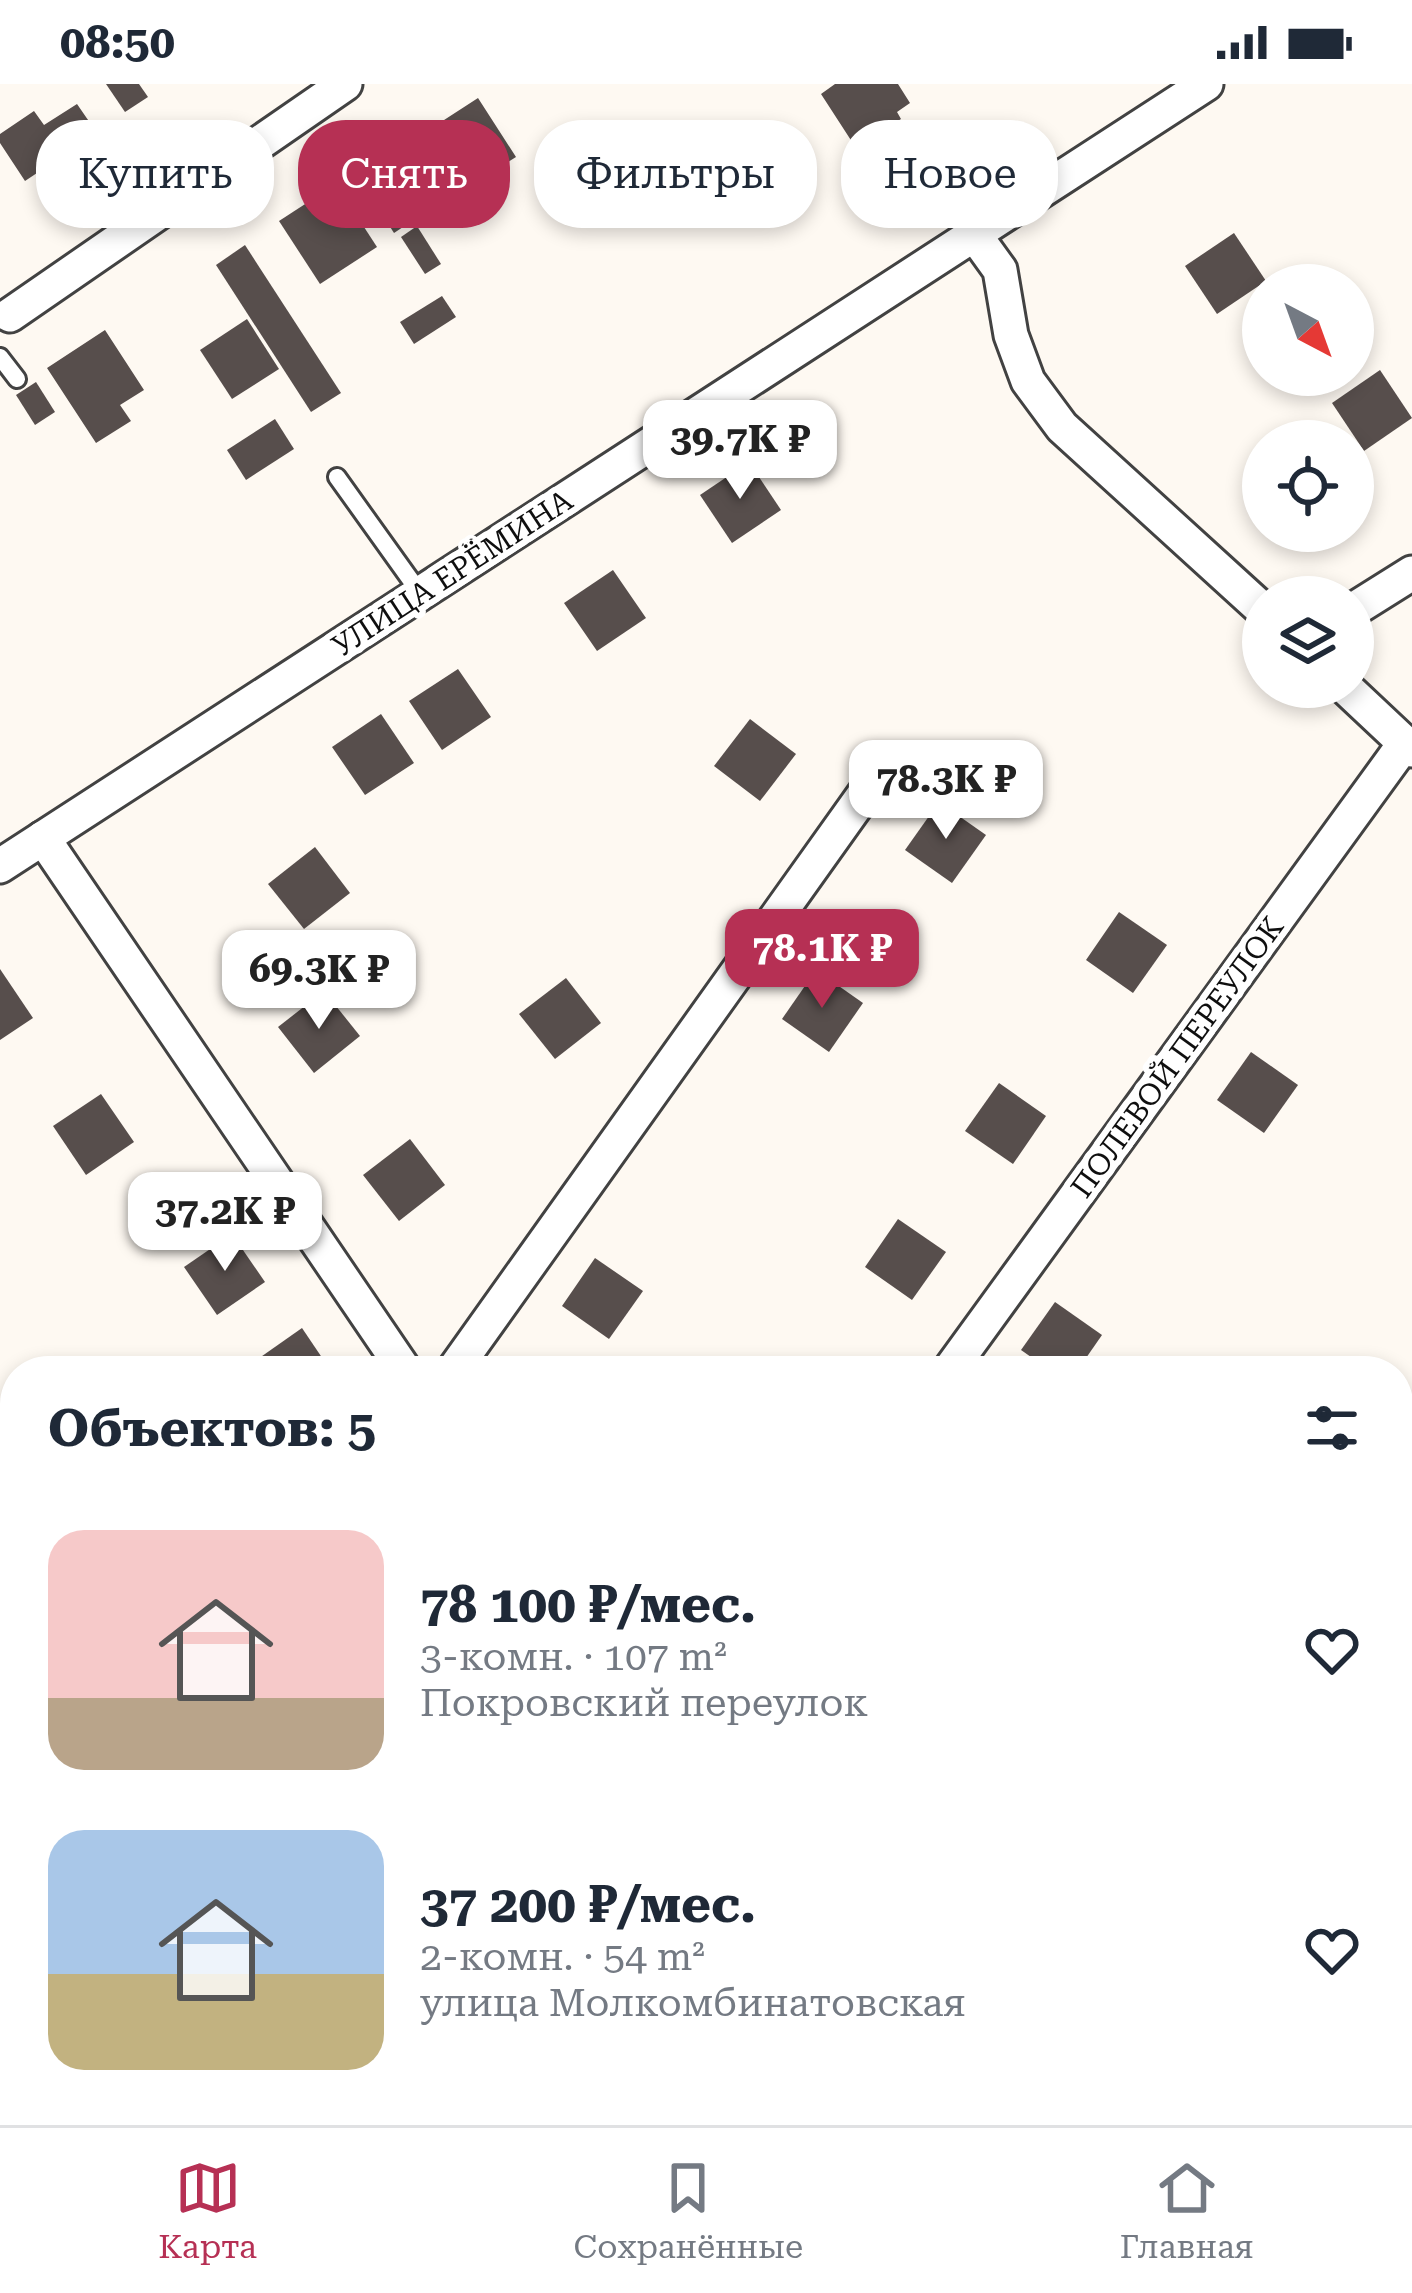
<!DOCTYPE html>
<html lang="ru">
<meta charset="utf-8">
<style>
body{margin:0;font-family:"Roboto Serif",serif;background:#f2f2f3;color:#1f2937;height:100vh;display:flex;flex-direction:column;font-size:45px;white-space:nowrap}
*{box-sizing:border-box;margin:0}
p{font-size:39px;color:#747a83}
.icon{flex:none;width:66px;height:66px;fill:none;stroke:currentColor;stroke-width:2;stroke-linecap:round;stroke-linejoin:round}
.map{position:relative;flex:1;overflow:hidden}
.details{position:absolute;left:0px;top:1272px;width:1413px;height:771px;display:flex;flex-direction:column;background:#fff;border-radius:48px 48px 0 0;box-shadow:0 6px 18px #0003}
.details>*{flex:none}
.hud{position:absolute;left:36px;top:36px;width:1341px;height:108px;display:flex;gap:24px}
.needle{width:78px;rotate:139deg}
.buttons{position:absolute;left:1242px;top:180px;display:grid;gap:24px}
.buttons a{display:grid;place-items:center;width:132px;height:132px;border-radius:50%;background:#fff;box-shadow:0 6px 18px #0003;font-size:60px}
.price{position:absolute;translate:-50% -102px;padding:0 27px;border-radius:24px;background:#fff;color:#222;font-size:39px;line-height:78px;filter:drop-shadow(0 3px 6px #0008)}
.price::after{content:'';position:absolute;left:50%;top:72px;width:36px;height:27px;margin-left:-18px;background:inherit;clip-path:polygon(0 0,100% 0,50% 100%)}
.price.current{background:#b63054;color:#fff}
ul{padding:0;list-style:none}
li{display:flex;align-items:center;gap:36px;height:300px;padding:0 48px}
li span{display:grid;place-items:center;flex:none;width:336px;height:240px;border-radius:36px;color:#555}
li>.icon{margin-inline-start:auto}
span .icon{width:144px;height:144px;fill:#fffc;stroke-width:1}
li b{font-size:51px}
h2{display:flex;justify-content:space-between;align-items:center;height:144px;padding:0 48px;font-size:51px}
.pill{padding:0 42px;border-radius:48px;background:#fff;box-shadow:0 6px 18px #0003;font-size:42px;line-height:108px}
.pill.current{background:#b63054;color:#fff}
.status{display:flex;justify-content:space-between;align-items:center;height:84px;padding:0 60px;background:#fff;direction:ltr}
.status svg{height:33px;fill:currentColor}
.menu{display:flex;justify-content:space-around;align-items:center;height:168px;border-top:3px solid #e0e1e3;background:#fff;font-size:33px;color:#747a83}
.menu a{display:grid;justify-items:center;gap:6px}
.menu .current{color:#b63054}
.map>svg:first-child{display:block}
</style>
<div class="status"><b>08:50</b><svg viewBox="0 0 49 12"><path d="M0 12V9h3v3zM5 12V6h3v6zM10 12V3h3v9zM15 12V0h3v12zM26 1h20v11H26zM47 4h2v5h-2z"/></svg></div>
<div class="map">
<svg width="1412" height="2041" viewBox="0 0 1412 2041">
<rect width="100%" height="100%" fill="#fef9f2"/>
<g fill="#574e4c">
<path d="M106 0H139L148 13 125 28Z"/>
<path d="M835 0H898L910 19 897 28 901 35 856 64 821 10Z"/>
<path d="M478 14 516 73 444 119 424 87 441 76 424 49Z"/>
<path d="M77 20 97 49 25 97 0 59V50L34 27 44 41Z"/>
<path d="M365 53 380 76 356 91 341 68Z"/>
<path d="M385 82 418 133 394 149 361 98Z"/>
<path d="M336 100 377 163 320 200 279 137Z"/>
<path d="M417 142 441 180 425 190 401 153Z"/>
<path d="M1234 149 1266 197 1217 230 1185 182Z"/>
<path d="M245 161 341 309 311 328 216 181Z"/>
<path d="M442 212 456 233 414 260 400 238Z"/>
<path d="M247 235 279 285 232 315 200 266Z"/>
<path d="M105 246 144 306 120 321 131 337 96 359 47 284Z"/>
<path d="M1380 286 1412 334 1364 367 1332 319Z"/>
<path d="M36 298 55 328 35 341 16 311Z"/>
<path d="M275 335 294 365 246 396 227 366Z"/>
<path d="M749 378 781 426 732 459 700 411Z"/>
<path d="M613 486 646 534 597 567 564 519Z"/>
<path d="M458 585 491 633 442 666 409 617Z"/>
<path d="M381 630 414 679 365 711 332 663Z"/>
<path d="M750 635 796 670 760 717 714 682Z"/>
<path d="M939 718 986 751 952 799 905 766Z"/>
<path d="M315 763 350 809 304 845 268 800Z"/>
<path d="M1119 828 1167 861 1133 909 1086 876Z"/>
<path d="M0 885 33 934 0 956Z"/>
<path d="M816 886 863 919 829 968 782 935Z"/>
<path d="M566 894 601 939 555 975 519 930Z"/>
<path d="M324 907 360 952 314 989 278 943Z"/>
<path d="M1251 968 1298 1001 1264 1049 1217 1016Z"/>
<path d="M999 999 1046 1032 1013 1080 965 1047Z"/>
<path d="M101 1010 134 1058 86 1091 53 1042Z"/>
<path d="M410 1055 445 1101 399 1137 363 1091Z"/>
<path d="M898 1135 946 1168 912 1216 865 1183Z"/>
<path d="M232 1150 265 1198 217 1231 184 1183Z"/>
<path d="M595 1174 643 1207 609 1255 562 1222Z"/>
<path d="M1055 1218 1102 1251 1077 1287H1051L1021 1266Z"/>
<path d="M302 1244 331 1287H261L255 1277Z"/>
</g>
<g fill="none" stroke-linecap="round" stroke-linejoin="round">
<defs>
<g id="lane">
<path d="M0 273 17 295"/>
<path d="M337 393 420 509"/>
</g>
<g id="street">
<path d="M974 150 1000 186 1011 251 1028 297 1062 343 1263 526"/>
<path d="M10 231 345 0"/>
<path d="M1353 526 1412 489"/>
<path d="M1345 603 1412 666"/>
<path d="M43 754 405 1287"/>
<path d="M0 782 1206 0"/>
<path d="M453 1287 885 681"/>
<path d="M949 1287 1405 659"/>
<path d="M1398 1396 1412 1379"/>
<path d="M0 1651 15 1673"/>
<path d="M259 2028 268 2041"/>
<path d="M908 2028 917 2041"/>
</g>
</defs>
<use href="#lane" stroke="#424242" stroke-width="22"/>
<use href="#street" stroke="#424242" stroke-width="39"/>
<use href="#lane" stroke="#fff" stroke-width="16"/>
<use href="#street" stroke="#fff" stroke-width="33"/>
</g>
<g text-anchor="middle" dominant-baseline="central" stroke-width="12" stroke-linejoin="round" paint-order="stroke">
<g font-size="30" fill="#0f0f0f" stroke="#fff">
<text transform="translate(452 489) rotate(-33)">УЛИЦА ЕРЁМИНА</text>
<text transform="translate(1177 973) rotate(-54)">ПОЛЕВОЙ ПЕРЕУЛОК</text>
</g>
</g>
</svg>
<div class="buttons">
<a><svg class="needle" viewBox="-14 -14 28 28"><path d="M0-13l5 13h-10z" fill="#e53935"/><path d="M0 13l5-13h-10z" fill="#747a83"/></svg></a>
<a><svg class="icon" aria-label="locate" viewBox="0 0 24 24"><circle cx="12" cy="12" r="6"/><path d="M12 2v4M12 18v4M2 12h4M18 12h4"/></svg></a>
<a><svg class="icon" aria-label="layers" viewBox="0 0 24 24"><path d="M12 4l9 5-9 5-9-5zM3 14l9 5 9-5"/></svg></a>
</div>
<b class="price" style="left:740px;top:418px">39.7K ₽</b>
<b class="price" style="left:946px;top:758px">78.3K ₽</b>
<b class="price current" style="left:822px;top:927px">78.1K ₽</b>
<b class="price" style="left:319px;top:948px">69.3K ₽</b>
<b class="price" style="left:225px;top:1190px">37.2K ₽</b>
<div class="hud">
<a class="pill">Купить</a>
<a class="pill current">Снять</a>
<a class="pill">Фильтры</a>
<a class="pill">Новое</a>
</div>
<section class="details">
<h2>Объектов: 5<svg class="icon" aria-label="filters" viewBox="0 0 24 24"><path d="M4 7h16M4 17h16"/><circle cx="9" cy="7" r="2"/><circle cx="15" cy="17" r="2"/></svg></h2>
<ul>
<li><span style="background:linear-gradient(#f6c9c9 70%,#b9a48a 0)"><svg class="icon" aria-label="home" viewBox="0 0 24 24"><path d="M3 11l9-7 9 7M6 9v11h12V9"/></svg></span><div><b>78 100 ₽/мес.</b><p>3-комн. · 107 m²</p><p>Покровский переулок</p></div><svg class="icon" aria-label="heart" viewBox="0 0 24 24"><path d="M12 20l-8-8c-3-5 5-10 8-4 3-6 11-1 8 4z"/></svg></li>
<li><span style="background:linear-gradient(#a9c7e8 60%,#c2b280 0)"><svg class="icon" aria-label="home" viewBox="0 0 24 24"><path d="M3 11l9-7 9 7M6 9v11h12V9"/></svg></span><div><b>37 200 ₽/мес.</b><p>2-комн. · 54 m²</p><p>улица Молкомбинатовская</p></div><svg class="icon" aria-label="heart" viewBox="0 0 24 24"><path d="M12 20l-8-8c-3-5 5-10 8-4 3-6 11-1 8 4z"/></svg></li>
</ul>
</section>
</div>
<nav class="menu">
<a class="current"><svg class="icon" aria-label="map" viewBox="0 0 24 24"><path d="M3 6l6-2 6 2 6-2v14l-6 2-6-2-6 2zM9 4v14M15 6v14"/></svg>Карта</a>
<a><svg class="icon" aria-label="saved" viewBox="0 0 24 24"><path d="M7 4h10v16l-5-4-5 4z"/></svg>Сохранённые</a>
<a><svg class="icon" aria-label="home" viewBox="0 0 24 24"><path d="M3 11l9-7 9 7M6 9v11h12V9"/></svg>Главная</a>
</nav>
